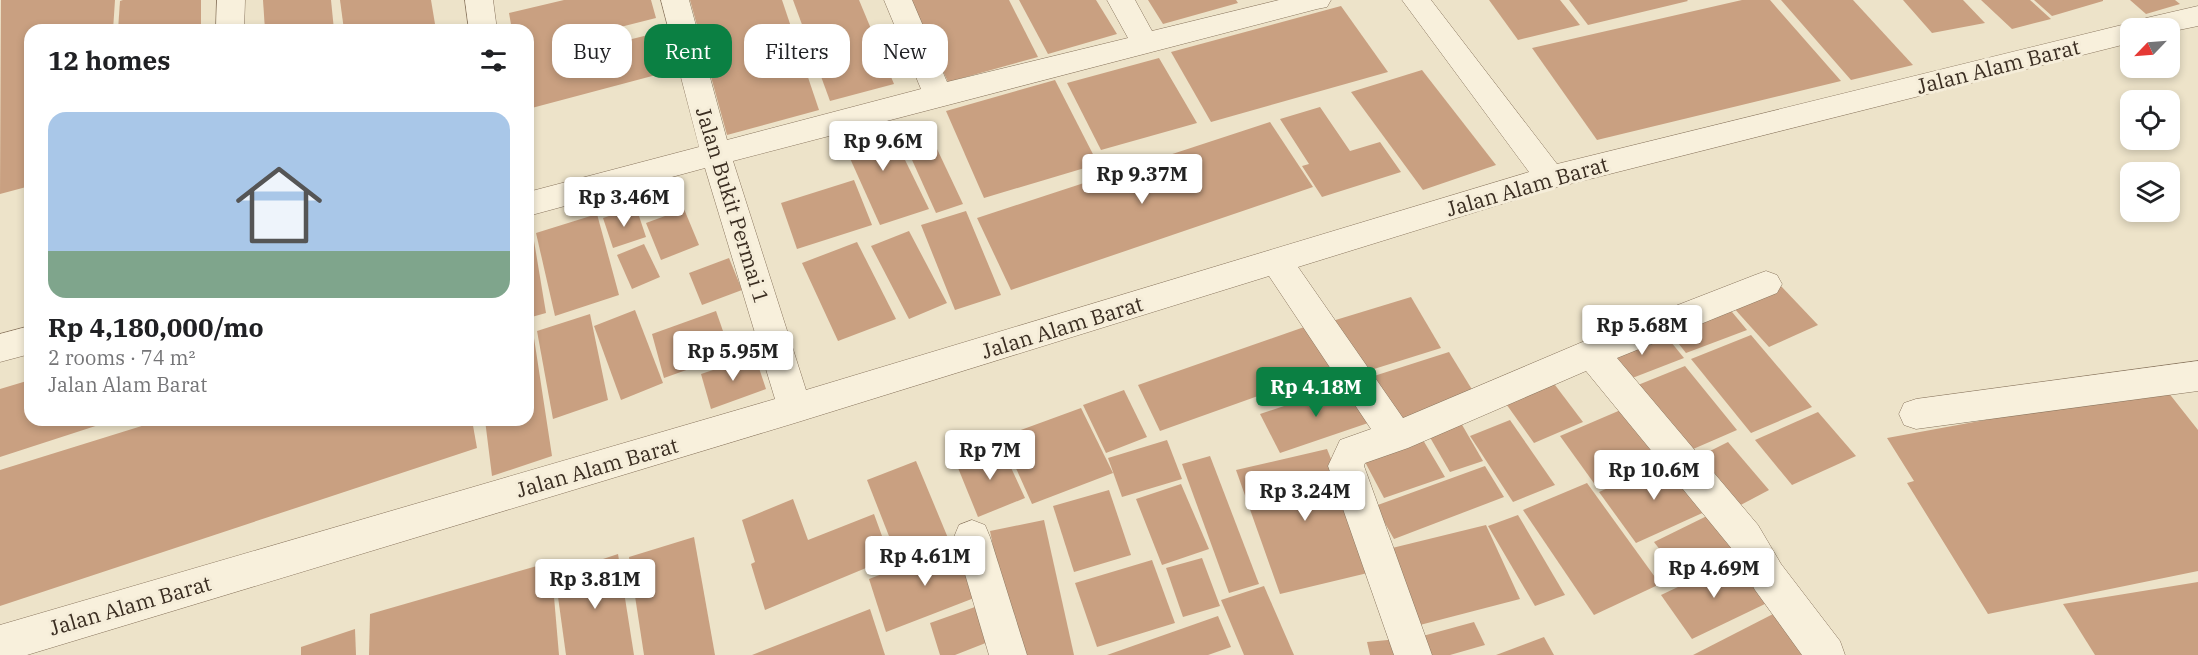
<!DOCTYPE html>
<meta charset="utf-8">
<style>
body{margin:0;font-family:"IBM Plex Serif",serif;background:#f2f2f2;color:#202124;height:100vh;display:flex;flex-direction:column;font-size:22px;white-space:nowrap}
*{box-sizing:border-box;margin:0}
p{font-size:20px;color:#757577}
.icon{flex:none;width:33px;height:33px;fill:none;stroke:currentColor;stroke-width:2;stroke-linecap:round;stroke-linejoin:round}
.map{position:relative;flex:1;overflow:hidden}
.side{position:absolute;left:24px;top:24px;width:510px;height:402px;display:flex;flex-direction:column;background:#fff;border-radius:18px;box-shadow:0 3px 9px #0003}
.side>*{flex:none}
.banner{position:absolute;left:552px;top:24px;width:570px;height:54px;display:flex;gap:12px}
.needle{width:39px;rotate:245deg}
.tools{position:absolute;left:2120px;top:18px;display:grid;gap:12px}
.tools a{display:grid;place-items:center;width:60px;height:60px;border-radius:12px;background:#fff;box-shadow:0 3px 9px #0003;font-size:30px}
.price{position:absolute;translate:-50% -51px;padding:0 14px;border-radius:6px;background:#fff;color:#222;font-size:20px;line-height:39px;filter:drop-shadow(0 2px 3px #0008)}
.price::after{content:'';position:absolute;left:50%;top:36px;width:18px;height:14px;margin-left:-9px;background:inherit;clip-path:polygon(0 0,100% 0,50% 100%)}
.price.current{background:#0b8043;color:#fff}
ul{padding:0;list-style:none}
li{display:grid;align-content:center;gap:12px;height:318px;padding:0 24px}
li+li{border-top:2px solid #e0e0e0}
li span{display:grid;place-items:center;height:186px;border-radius:18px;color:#555}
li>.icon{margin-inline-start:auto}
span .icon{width:108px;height:108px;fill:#fffc;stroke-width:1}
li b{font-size:26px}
h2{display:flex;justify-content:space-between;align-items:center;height:72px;padding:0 24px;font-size:26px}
.pill{padding:0 21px;border-radius:18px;background:#fff;box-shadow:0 3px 9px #0003;font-size:21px;line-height:54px}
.pill.current{background:#0b8043;color:#fff}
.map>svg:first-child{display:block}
</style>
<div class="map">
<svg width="2198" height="655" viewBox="0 0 2198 655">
<rect width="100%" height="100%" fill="#ede3c9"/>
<g fill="#c9a081">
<path d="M1 0H115L113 30H30V186L0 194Z"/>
<path d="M123 0H201V30H118L120 1Z"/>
<path d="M263 0H331L334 30H265Z"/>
<path d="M340 0H431L436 30H344Z"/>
<path d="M564 0H651L656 18 569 40 572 54 660 32 671 71 528 109V30H512L509 13Z"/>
<path d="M690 0H782L819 110 727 135Z"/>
<path d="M793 0H859L894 84 830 101Z"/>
<path d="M910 0H1009L1038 57 948 82Z"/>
<path d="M1019 0H1096L1117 34 1048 54Z"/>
<path d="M1148 0H1236L1238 3 1163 24Z"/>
<path d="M1489 0H1560L1580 25 1518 40Z"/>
<path d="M1569 0H1687L1688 1 1588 25Z"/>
<path d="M1742 0H1770L1841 81 1597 140 1532 48Z"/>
<path d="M1781 0H1853L1913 65 1851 80Z"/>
<path d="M1903 0H1963L1985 23 1932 33Z"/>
<path d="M1981 0H2030L2051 19 2012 29Z"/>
<path d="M2034 0H2103V1L2052 16Z"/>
<path d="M2130 0H2175L2180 4 2146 14Z"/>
<path d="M1341 6 1388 72 1211 122 1171 52Z"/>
<path d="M1159 58 1197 123 1101 150 1067 83Z"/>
<path d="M1422 70 1496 165 1423 190 1351 92Z"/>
<path d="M1055 80 1098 164 984 198 946 111Z"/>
<path d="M1320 107 1350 151 1380 142 1401 172 1322 197 1302 166 1309 164 1280 119Z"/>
<path d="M885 119 929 209 880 225 839 134Z"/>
<path d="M1270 122 1313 187 1011 290 977 218Z"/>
<path d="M929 132 963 204 936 213 903 140Z"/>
<path d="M854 180 872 225 797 249 781 203Z"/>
<path d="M636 207 646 237 613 248 603 218Z"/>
<path d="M684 209 699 245 661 260 646 223Z"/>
<path d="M966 211 1001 295 955 310 921 225Z"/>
<path d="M597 214 619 295 555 316 536 233Z"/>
<path d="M909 231 947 303 909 319 871 246Z"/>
<path d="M534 241 546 313 528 318V242Z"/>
<path d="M857 242 896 319 838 341 802 263Z"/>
<path d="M644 244 660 277 632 289 617 255Z"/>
<path d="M729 258 742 290 702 305 689 273Z"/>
<path d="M1780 285 1818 325 1769 347 1732 306Z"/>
<path d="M1411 297 1441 348 1358 374 1329 322Z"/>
<path d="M1727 306 1747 330 1686 353 1667 329Z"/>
<path d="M635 310 663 383 621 400 594 326Z"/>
<path d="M716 311 731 354 664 378 652 334Z"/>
<path d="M590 314 608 400 553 419 537 331Z"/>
<path d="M532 325 552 456 492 476 485 420H528V326Z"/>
<path d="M1310 325 1336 368 1160 431 1138 385Z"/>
<path d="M1662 331 1684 358 1622 382 1601 354Z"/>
<path d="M1751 335 1812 407 1751 433 1691 359Z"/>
<path d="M1449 352 1476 396 1400 421 1374 376Z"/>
<path d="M755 356 766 389 711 409 701 374Z"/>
<path d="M1685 366 1737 430 1684 453 1633 387Z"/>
<path d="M30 380V420H114L0 457V389Z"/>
<path d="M1552 381 1583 422 1534 443 1504 401Z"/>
<path d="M1352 383 1374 421 1280 453 1260 414Z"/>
<path d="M2164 387 2198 430V571L1988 614 1907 483 1914 481 1887 438Z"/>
<path d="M1124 390 1147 437 1106 453 1083 405Z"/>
<path d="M1630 406 1668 455 1596 486 1560 436Z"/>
<path d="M1081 408 1113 473 1032 504 1002 437Z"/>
<path d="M1818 412 1856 456 1792 485 1755 440Z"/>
<path d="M161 420H472L477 448 0 606V470Z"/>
<path d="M1510 420 1555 485 1513 502 1470 436Z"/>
<path d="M1461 423 1483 461 1450 472 1428 434Z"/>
<path d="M1167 440 1182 479 1122 497 1108 458Z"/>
<path d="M1423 440 1445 477 1384 498 1364 460Z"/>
<path d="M1728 442 1769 490 1735 508 1694 459Z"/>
<path d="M1001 446 1025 498 978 517 956 463Z"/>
<path d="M1327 449 1376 571 1280 594 1236 470Z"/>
<path d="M1210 456 1259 584 1229 593 1182 464Z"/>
<path d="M1671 460 1709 510 1636 543 1599 492Z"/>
<path d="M916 461 948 538 898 559 867 480Z"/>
<path d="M1485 466 1504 497 1394 539 1375 506Z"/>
<path d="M1587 483 1660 584 1594 615 1523 510Z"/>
<path d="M1181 484 1209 549 1162 565 1136 499Z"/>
<path d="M1109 490 1131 555 1074 572 1053 506Z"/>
<path d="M793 499 808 540 874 514 890 558 765 610 751 564 755 562 742 520Z"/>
<path d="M1715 512 1741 545 1680 576 1654 542Z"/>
<path d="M1518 515 1565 595 1535 606 1488 526Z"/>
<path d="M1044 520 1074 655H1014L990 531Z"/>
<path d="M1486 525 1520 599 1416 626 1384 550Z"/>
<path d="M694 537 715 655H644L629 557Z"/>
<path d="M963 543 982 595 886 632 869 579Z"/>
<path d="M618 554 634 655H566L555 575Z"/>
<path d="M1202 558 1220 606 1183 617 1166 568Z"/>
<path d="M1152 560 1175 623 1097 647 1075 583Z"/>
<path d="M1735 560 1767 603 1692 639 1661 595Z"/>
<path d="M551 562 559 655H369L370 614Z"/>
<path d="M2198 582V655H2095L2063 604Z"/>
<path d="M1264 586 1294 655H1244L1221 600Z"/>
<path d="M989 602 1001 637 955 655H940L930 623Z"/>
<path d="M870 609 885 655H752Z"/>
<path d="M1775 613 1807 655H1693Z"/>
<path d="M1218 616 1231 647 1208 655H1107Z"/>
<path d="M1474 622 1485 645 1450 655H1427L1419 637Z"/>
<path d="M355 629 356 655H301V647Z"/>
<path d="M1544 637 1554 655H1496Z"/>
<path d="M1398 639 1403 655H1370L1367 642Z"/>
</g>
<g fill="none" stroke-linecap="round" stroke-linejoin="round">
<defs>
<g id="minor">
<path d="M217 0H245L244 30H216Z"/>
<path d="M465 0H493L497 30H469Z"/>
<path d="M661 0H689L727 140 921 89 884 0H912L947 82 1128 38 1107 0H1135L1152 31 1279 0H1331L1327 7 1317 9 733 161 806 390 1529 172 1402 0H1431L1557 164 2130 23 2134 24 2146 18 2198 6V26L2169 32V28H2130V43L1550 189 1298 267 1403 418 1580 343 1755 275 1766 271 1777 275 1782 284 1777 293 1617 358 1758 525 1781 564 1840 641 1845 655H1802L1755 590 1732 549 1586 371 1408 448 1365 463 1364 466 1432 655H1394L1328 466 1340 440 1371 429 1269 276 795 423 27 655H0V625L775 399 705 168 528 216V192L699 147Z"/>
<path d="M30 326V354L0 362V334Z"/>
<path d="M2198 361V391L1916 429 1904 425 1899 414 1904 403 1916 399Z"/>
<path d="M972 520 985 525 990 537 1027 655H989L954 537 959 525Z"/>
</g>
</defs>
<use href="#minor" stroke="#89755e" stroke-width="1"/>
<use href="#minor" fill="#f8f0dc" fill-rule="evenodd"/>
</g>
<g text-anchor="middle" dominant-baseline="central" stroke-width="6" stroke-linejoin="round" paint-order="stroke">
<g font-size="21" fill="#3a2d21" stroke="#f5edd9">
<text transform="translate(1998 66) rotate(-14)">Jalan Alam Barat</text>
<text transform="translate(1527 186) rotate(-16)">Jalan Alam Barat</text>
<text transform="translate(733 205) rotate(73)">Jalan Bukit Permai 1</text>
<text transform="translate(1062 327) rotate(-17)">Jalan Alam Barat</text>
<text transform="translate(597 467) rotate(-16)">Jalan Alam Barat</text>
<text transform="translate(130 605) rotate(-16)">Jalan Alam Barat</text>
</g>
</g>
</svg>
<div class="tools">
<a><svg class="needle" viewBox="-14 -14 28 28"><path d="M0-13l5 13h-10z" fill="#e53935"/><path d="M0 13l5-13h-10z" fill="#757577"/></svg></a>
<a><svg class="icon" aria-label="locate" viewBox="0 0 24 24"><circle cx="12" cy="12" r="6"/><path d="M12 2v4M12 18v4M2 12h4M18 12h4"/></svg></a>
<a><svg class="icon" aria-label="layers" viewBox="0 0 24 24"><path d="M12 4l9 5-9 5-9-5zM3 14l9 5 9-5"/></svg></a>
</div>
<b class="price" style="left:883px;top:172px">Rp 9.6M</b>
<b class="price" style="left:1142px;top:205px">Rp 9.37M</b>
<b class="price" style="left:624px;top:228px">Rp 3.46M</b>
<b class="price" style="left:1642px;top:356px">Rp 5.68M</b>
<b class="price" style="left:733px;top:382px">Rp 5.95M</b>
<b class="price current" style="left:1316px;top:418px">Rp 4.18M</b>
<b class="price" style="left:990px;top:481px">Rp 7M</b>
<b class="price" style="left:1654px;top:501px">Rp 10.6M</b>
<b class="price" style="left:1305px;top:522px">Rp 3.24M</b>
<b class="price" style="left:925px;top:587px">Rp 4.61M</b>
<b class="price" style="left:1714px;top:599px">Rp 4.69M</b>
<b class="price" style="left:595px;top:610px">Rp 3.81M</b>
<div class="banner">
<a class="pill">Buy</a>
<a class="pill current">Rent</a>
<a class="pill">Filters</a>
<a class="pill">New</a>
</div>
<section class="side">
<h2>12 homes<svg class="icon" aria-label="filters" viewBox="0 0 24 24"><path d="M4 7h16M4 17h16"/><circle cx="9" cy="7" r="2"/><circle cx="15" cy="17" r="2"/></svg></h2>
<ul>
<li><span style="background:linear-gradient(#a9c7e8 75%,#7fa58c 0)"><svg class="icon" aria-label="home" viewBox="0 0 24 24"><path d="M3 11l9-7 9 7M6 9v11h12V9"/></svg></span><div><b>Rp 4,180,000/mo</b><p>2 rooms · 74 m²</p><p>Jalan Alam Barat</p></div></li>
</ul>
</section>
</div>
